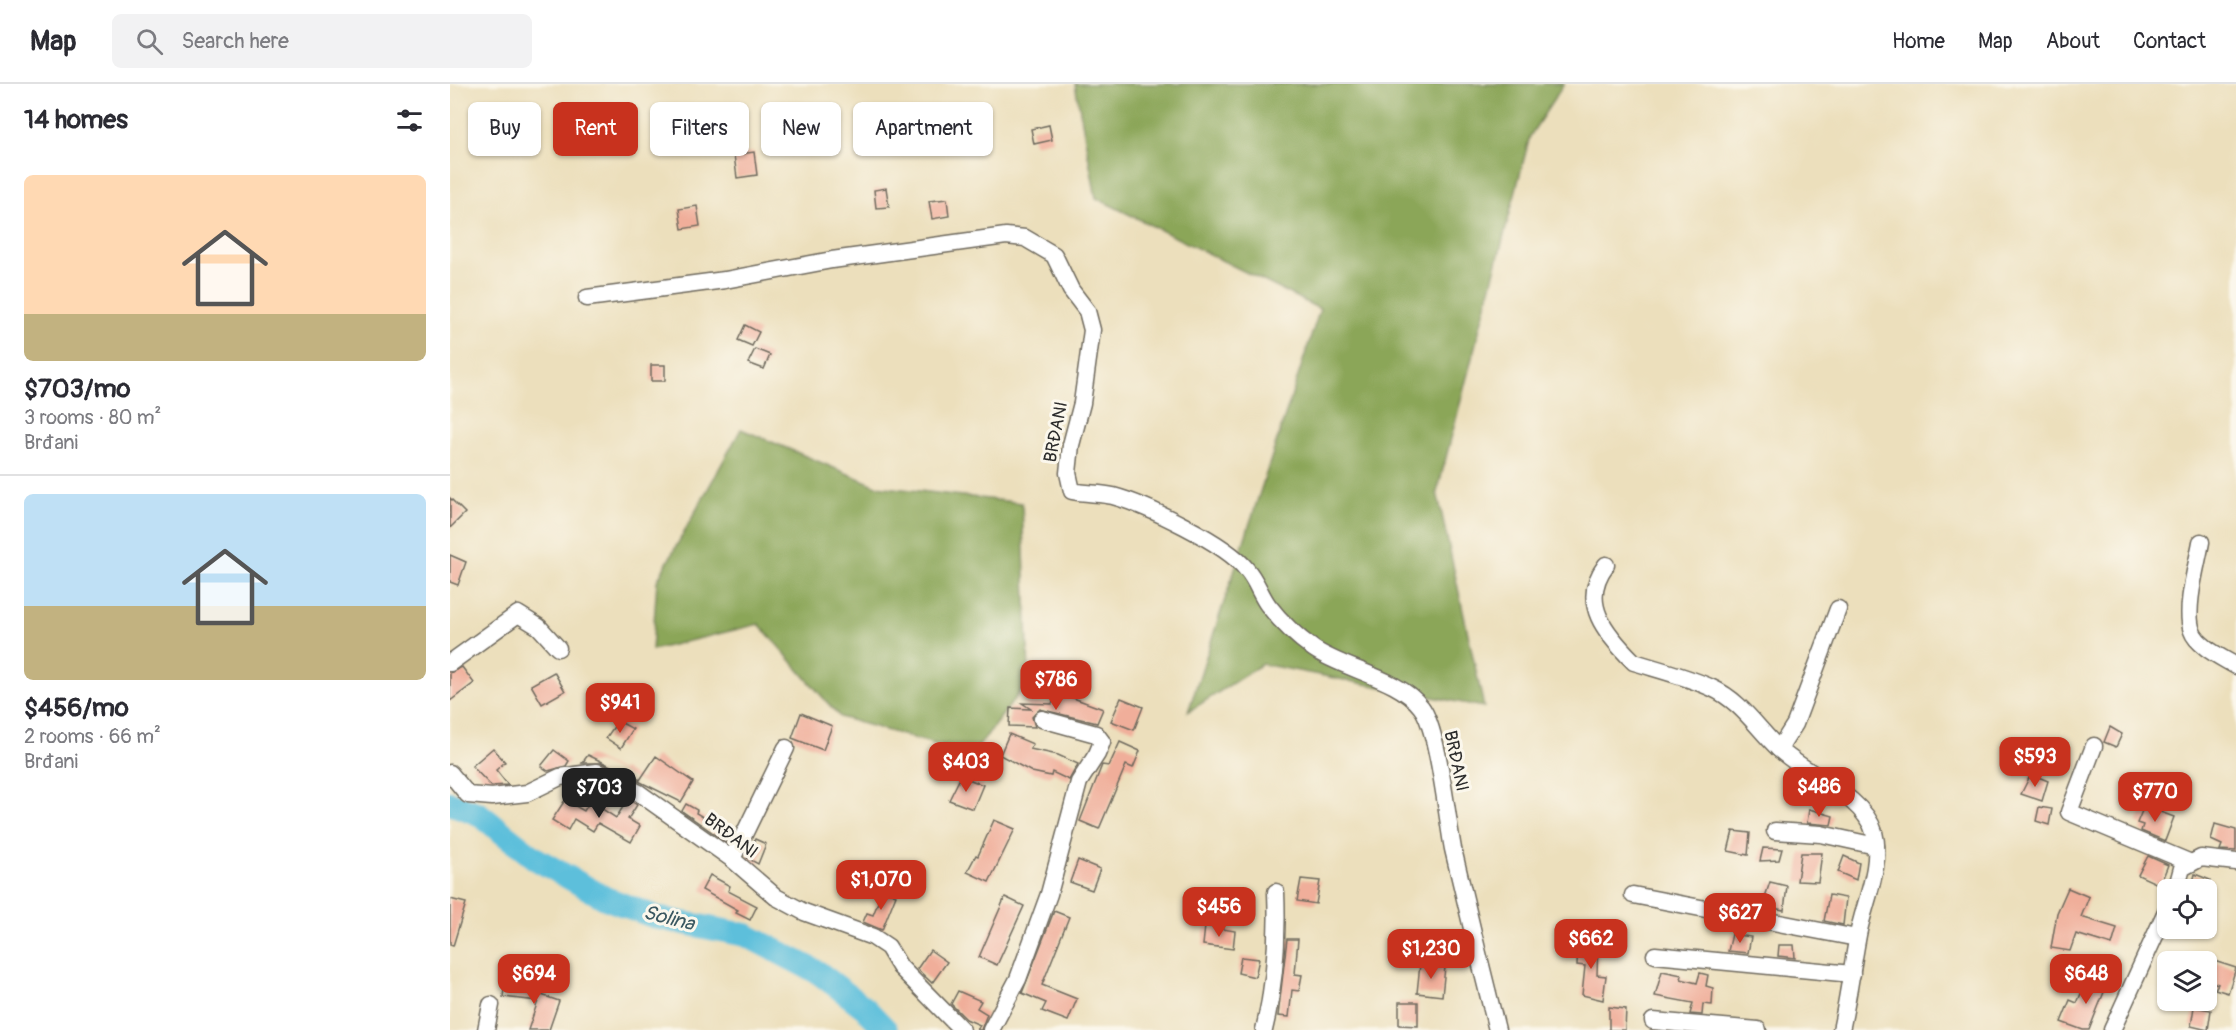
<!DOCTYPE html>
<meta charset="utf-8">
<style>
body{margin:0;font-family:Pangolin,sans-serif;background:#f2f2f3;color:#2b2b33;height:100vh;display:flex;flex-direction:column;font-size:22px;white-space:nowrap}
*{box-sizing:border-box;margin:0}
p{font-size:20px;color:#7c7c81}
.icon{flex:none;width:33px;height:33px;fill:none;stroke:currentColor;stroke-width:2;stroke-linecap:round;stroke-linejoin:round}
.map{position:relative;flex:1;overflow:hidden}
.sheet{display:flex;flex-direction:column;background:#fff;width:450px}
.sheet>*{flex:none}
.banner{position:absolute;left:18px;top:18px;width:570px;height:54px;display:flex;gap:12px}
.tools{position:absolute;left:1707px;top:795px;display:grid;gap:12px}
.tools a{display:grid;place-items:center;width:60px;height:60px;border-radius:9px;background:#fff;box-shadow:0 2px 4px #0004;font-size:30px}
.price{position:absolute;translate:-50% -51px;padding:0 14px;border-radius:12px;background:#c8321e;color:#fff;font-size:20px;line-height:39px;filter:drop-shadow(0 2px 3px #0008)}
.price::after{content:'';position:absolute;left:50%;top:36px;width:18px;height:14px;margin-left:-9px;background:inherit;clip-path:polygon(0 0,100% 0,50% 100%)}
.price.on{background:#222;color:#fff}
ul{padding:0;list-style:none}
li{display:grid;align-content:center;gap:12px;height:318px;padding:0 24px}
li+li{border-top:2px solid #e1e1e2}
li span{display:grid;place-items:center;height:186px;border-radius:9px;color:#555}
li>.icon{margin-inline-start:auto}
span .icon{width:108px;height:108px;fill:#fffc;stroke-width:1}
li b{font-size:26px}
h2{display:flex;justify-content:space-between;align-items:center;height:72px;padding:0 24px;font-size:26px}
.pill{padding:0 21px;border-radius:9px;background:#fff;box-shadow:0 2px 4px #0004;font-size:21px;line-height:54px}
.pill.on{background:#c8321e;color:#fff}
header{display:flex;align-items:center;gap:36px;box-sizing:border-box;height:84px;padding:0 30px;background:#fff;border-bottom:2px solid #e1e1e2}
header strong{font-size:28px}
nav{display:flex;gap:33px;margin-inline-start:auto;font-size:21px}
.search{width:420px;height:54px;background:#f2f2f3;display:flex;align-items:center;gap:15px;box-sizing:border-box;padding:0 21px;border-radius:9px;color:#7c7c81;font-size:22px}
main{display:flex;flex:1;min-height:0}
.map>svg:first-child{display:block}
</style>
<header>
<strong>Map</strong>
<div class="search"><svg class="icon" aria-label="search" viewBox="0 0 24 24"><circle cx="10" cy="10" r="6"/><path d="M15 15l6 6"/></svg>Search here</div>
<nav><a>Home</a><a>Map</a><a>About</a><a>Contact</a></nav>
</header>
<main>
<section class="sheet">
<h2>14 homes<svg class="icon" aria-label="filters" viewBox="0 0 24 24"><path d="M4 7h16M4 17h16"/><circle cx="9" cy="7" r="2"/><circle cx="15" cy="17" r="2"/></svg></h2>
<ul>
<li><span style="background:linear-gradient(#ffd9b3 75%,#c2b280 0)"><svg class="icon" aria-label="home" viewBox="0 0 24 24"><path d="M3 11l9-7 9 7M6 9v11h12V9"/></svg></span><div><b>$703/mo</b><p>3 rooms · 80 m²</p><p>Brđani</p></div></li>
<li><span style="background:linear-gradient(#bfe0f5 60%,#c2b280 0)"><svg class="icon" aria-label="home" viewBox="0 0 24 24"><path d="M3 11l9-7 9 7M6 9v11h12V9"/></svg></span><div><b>$456/mo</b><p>2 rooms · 66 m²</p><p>Brđani</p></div></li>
</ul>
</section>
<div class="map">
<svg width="1786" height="946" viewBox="0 0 1786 946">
<rect width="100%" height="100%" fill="#fbf7ec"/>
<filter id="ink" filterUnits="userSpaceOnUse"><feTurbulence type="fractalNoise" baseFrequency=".0167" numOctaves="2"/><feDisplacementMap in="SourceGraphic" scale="12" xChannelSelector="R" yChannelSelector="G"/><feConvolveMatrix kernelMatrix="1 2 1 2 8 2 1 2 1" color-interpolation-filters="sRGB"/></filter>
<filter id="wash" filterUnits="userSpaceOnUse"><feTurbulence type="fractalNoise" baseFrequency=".008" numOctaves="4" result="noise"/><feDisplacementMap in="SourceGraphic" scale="24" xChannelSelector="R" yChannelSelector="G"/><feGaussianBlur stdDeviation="1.35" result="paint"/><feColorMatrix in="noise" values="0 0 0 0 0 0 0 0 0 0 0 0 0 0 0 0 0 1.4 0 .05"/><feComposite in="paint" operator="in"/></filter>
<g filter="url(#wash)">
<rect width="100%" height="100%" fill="#ecdfbc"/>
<g fill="#8ba658" stroke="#5b6842" stroke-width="1.5">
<path d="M625 0H1114L1080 52 987 408 1034 623 812 580 738 628 870 225 646 114Z"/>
<path d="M291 345 427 402 572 419 579 588 570 608 522 671 390 633 309 540 202 566 207 497Z"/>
</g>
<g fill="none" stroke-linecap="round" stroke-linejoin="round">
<path stroke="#5dbfdb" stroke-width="24" d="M0 719 29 730 86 775 155 814 208 834 296 851 369 889 415 924 436 946"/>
</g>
<g id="blocks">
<g fill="#f0ae9a">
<path d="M599 41 602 56 584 60 581 45Z"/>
<path d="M304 68 307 91 287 94 284 71Z"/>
<path d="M436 104 439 123 426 124 424 106Z"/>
<path d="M497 115 499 132 482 135 479 117Z"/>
<path d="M247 122 250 142 232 145 229 125Z"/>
<path d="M295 241 309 248 302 262 288 256Z"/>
<path d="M305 265 320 271 314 285 298 279Z"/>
<rect x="201" y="281" width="14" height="16"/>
<path d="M0 414 15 429 0 444Z"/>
<path d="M0 471 16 478 8 501 0 498Z"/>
<path d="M12 583 24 599 0 617V589Z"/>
<path d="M104 588 115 607 92 620 81 601Z"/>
<path d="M607 608 653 625 647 639 590 625 582 633 585 643 559 642 560 624 581 625 572 619 602 620Z"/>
<path d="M671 614 693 623 684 646 661 637Z"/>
<path d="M351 629 382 642 373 666 342 654Z"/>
<path d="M168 637 183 645 171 664 156 654Z"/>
<path d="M1660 643 1672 650 1666 663 1654 658Z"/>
<path d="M559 650 583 660 580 665 608 671 628 680 619 696 602 688 601 692 582 688 550 671Z"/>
<path d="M670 658 690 667 683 684 676 681 649 745 630 737 652 681 659 682Z"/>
<path d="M43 664 55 678 46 686 58 701 41 702 22 682Z"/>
<path d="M104 666 119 677 116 682 98 687 91 682Z"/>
<path d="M138 671 171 687 173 685 190 696 206 672 243 698 231 718 152 679H132Z"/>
<path d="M1581 690 1598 697 1592 717 1571 710Z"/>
<path d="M511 692 533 701 523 725 499 716Z"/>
<path d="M178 715 187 721 178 735 190 742 181 758 148 739 143 747 124 735 118 746 102 736 115 716 134 727 140 717 166 734Z"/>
<path d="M236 720 247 726 246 729 280 749 276 758 232 727Z"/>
<path d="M1694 722 1724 733 1715 757 1691 747 1693 741 1687 739Z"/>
<path d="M1589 723 1602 725 1599 741 1586 737Z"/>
<path d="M1359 725 1383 732 1381 741 1357 739Z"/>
<path d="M544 736 565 745 539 798 517 788 526 771 528 772Z"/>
<path d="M1765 740 1786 746V767L1770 766 1772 761 1761 756Z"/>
<path d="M1283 747 1300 749 1298 771 1278 767Z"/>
<path d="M305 755 316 760 308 780 297 774Z"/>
<path d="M1313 764 1332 765 1329 776 1310 777Z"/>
<path d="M1351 769H1372L1368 798 1347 797Z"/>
<path d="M1394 772 1409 779 1406 796 1388 788Z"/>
<path d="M1698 772 1718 781 1710 801 1688 791Z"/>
<path d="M628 776 650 785 642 806 620 798Z"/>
<path d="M1745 790 1760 796 1757 806H1741Z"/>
<path d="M260 791 280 802 278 807 307 822 300 836 286 829 288 826 252 806Z"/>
<path d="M851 795 870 797 866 820 847 817Z"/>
<path d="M1320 798 1337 802 1334 826 1312 822Z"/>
<path d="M1618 804 1639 813 1631 833 1667 844 1662 861 1626 850 1620 867 1601 864 1607 829Z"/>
<path d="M433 806 446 811 432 846 413 838 417 829 423 831Z"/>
<path d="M1379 811 1396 814 1393 841 1374 837Z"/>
<path d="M555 813 574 822 547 881 529 873Z"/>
<path d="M0 815 16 819 3 862 0 861Z"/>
<path d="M604 827 619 833 592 901 627 915 618 937 592 927 596 919 572 909Z"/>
<path d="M755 842 785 847 783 865 753 861Z"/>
<path d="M1282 850 1301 853 1298 869 1278 867Z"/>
<path d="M837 855H848L845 890 852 891 849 907 842 906 839 933 828 932Z"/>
<path d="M1128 857 1148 859 1147 891 1156 892 1153 916 1132 911 1135 882 1127 881Z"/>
<path d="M1329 861H1344L1345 874 1328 872Z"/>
<path d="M480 866 497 878 482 899 467 885Z"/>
<path d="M791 873 809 875 805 893 788 889Z"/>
<path d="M1761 876 1786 884 1778 909 1765 905 1768 900 1756 896Z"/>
<path d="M970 880 995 883 992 912 967 909Z"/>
<path d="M1212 887 1232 891 1231 895 1247 899 1250 889 1258 891 1256 902 1263 904 1262 921 1253 920 1252 931 1240 930 1243 919 1205 912Z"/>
<path d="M1639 891 1658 898 1639 946H1633L1611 938 1620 916 1627 919Z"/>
<path d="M55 897 75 900 74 905 109 917 99 946H78L88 917 53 913Z"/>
<path d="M508 907 531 917 527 924 537 930 531 946H527L530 941 516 935 501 920Z"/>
<path d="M949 918H968V942L949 941Z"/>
<path d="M1159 923 1176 925 1175 946H1159Z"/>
<path d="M1744 923 1761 926 1758 946 1741 942Z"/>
</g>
</g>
</g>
<g filter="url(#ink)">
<use href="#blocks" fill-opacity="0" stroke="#6f6a5e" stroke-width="1.5"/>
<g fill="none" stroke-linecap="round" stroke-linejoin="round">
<defs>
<g id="minor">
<path d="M137 214 275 196 382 176 556 152 575 154 604 171 621 206 637 227 642 246 632 319 621 361 618 389 622 407C636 410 650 409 663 412 696 421 776 459 797 486 806 496 810 510 818 521 831 538 847 553 864 565 895 586 949 594 971 623 988 644 997 734 1003 765 1017 825 1032 886 1047 946"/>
<path d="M1751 458C1747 481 1734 525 1742 547 1747 562 1773 574 1786 582"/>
<path d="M1156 481C1128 518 1156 550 1184 578 1210 586 1238 593 1262 604 1291 617 1307 644 1329 665 1355 690 1414 712 1424 748 1433 781 1414 819 1408 851 1402 883 1398 915 1391 946"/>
<path d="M0 579 68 530 89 543 108 564"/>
<path d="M1644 662 1619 728 1741 779"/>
<path d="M1329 665 1345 640 1388 525"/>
<path d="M0 689 18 711 42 713 77 709 110 693 147 688 189 709 282 775 326 813 354 828 423 853 438 863 450 883 512 946"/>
<path d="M1325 747 1371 750 1426 762"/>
<path d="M282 775 336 664"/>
<path d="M1726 806 1732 784 1751 774 1786 778"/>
<path d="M1183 811 1407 854"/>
<path d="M1205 871 1402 890"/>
<path d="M1203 937 1308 946"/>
<path d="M36 946 41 921"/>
<path d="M541 946 568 895 599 810 629 698 647 670 652 658 646 650 592 635"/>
<path d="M814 946C825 900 828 855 826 808"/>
<path d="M1662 946 1718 823"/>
</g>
</defs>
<use href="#minor" stroke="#6f6a5e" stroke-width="19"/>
<use href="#minor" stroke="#fff" stroke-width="16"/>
</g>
</g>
<g text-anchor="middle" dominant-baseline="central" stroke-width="6" stroke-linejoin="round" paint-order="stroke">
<g font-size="18" fill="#2b2b2b" stroke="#fbf7ec">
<text transform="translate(606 348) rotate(-79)">BRĐANI</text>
<text transform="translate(1006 677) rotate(78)">BRĐANI</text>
<text transform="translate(281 752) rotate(37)">BRĐANI</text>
</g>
<g font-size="20" font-style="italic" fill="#3a5760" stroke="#fbf7ec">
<text transform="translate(219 834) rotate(14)">Solina</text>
</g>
</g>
</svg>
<div class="tools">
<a><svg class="icon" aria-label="locate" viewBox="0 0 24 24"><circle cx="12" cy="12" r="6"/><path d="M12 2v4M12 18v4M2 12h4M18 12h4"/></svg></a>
<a><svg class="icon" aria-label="layers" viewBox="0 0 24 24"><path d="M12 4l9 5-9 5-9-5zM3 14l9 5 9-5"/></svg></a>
</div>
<b class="price" style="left:606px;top:627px">$786</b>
<b class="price" style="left:170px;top:650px">$941</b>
<b class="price" style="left:1585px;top:704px">$593</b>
<b class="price" style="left:516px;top:709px">$403</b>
<b class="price" style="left:1369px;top:734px">$486</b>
<b class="price on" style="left:149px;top:735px">$703</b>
<b class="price" style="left:1705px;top:739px">$770</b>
<b class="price" style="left:431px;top:827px">$1,070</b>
<b class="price" style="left:769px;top:854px">$456</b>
<b class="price" style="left:1290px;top:860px">$627</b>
<b class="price" style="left:1141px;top:886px">$662</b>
<b class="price" style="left:981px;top:896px">$1,230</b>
<b class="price" style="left:84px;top:921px">$694</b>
<b class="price" style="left:1636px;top:921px">$648</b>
<div class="banner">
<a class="pill">Buy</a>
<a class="pill on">Rent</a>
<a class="pill">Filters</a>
<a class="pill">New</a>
<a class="pill">Apartment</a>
</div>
</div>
</main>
